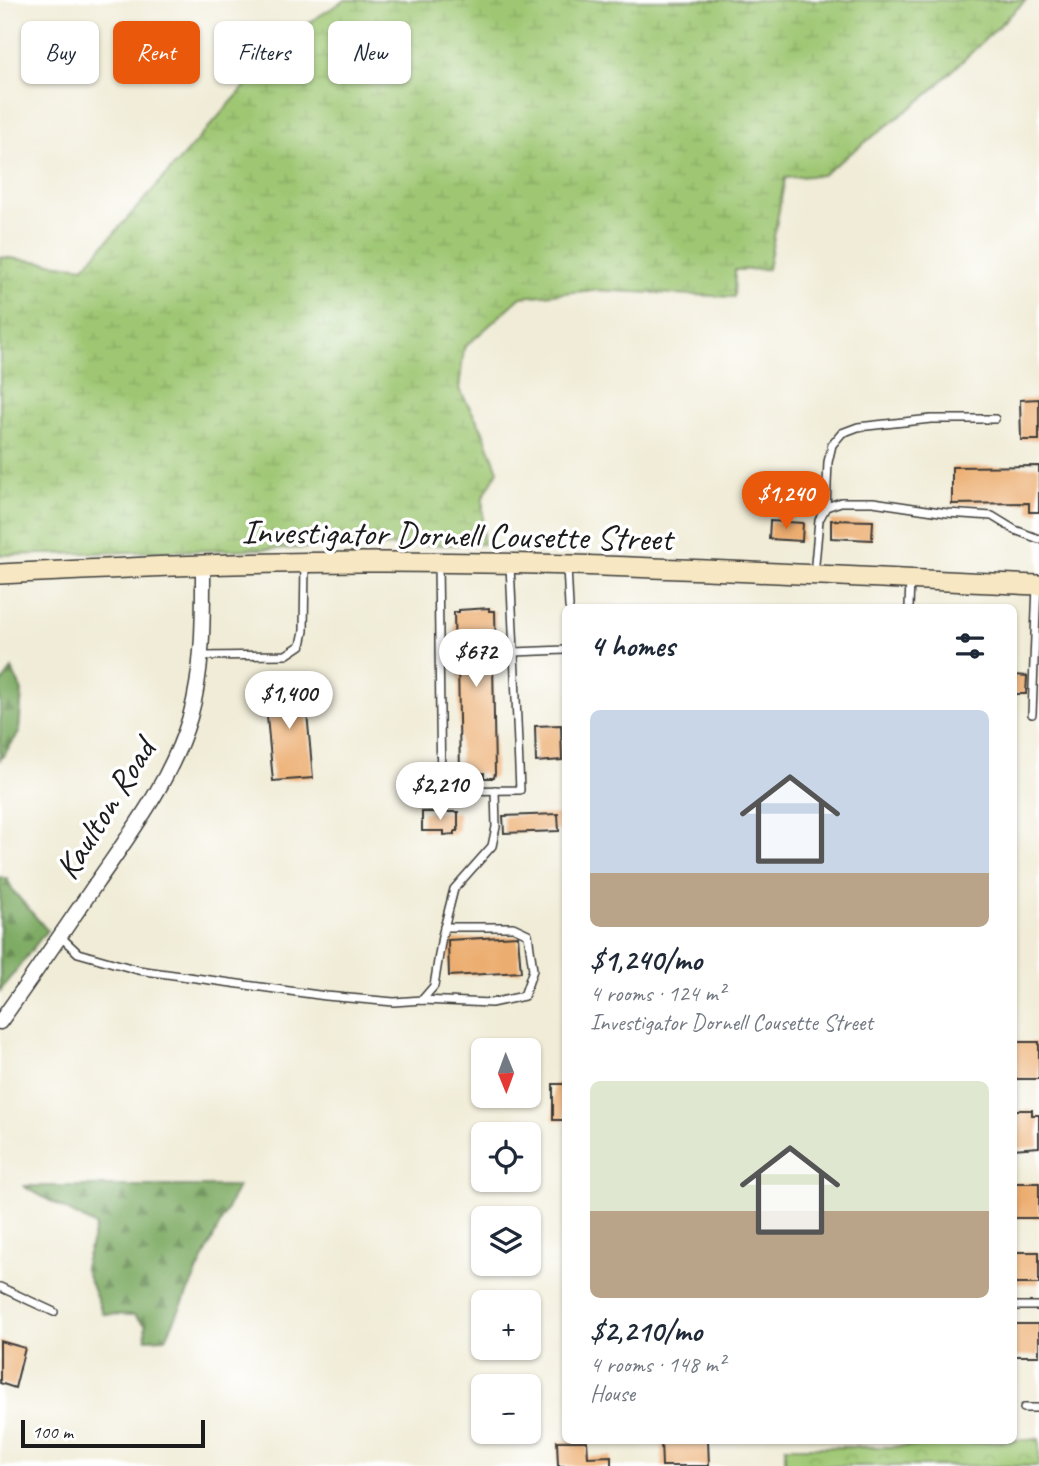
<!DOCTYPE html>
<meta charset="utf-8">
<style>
body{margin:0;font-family:Caveat,sans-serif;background:#f6f6f7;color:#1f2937;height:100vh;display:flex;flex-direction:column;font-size:26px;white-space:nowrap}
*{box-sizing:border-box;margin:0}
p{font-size:23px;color:#747a83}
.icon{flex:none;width:38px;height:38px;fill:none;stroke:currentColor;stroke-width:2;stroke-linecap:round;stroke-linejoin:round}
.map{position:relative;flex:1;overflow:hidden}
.side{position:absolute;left:562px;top:604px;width:455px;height:840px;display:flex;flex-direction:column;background:#fff;border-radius:10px;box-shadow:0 2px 5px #0004}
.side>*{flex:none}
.top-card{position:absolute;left:21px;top:21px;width:436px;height:63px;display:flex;gap:14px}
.needle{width:46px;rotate:179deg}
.fabs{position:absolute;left:471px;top:1038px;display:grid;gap:14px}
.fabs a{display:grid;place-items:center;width:70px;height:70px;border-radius:10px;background:#fff;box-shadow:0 2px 5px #0004;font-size:35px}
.scale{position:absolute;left:21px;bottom:18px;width:184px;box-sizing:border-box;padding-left:7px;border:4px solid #1c1c1c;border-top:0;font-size:19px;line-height:24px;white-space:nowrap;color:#1c1c1c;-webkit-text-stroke:5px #fff;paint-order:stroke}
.price{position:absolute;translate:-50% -60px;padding:0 16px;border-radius:24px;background:#fff;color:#222;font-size:23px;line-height:46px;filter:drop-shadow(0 2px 4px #0008)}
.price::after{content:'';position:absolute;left:50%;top:42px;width:21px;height:16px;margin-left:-10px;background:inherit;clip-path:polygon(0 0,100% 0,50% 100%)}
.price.on{background:#ea580c;color:#fff}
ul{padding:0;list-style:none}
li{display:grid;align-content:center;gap:14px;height:371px;padding:0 28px}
li span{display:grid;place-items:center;height:217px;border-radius:10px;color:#555}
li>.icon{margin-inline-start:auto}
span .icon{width:126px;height:126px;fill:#fffc;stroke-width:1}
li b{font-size:30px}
h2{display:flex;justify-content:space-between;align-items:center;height:84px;padding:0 28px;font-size:30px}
.tag{padding:0 24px;border-radius:10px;background:#fff;box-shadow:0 2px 5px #0004;font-size:24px;line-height:63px}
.tag.on{background:#ea580c;color:#fff}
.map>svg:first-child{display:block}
</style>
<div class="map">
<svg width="1039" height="1466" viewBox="0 0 1039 1466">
<defs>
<pattern id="forest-firs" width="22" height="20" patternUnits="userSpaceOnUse" patternTransform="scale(1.75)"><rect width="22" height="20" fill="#7fac65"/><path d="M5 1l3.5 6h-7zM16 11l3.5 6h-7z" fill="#678b52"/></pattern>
<pattern id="wetland-marsh" width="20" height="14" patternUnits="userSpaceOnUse" patternTransform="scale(1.75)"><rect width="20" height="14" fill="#9fc773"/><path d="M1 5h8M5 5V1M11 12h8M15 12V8" fill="none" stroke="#88aa63"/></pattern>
<pattern id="park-crowns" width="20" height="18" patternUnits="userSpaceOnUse" patternTransform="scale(1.75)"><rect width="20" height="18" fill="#9fc773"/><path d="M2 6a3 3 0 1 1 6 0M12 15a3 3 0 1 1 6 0" fill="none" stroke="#88aa63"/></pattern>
</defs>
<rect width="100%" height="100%" fill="#fff"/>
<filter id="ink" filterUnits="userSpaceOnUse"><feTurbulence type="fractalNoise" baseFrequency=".0143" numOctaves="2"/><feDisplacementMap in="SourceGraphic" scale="14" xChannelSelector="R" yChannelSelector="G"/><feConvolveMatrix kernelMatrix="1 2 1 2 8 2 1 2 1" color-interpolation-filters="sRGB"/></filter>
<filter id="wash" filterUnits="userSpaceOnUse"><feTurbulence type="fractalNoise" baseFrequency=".00686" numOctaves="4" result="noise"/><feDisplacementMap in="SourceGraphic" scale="28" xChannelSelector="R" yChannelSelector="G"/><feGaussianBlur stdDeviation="1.57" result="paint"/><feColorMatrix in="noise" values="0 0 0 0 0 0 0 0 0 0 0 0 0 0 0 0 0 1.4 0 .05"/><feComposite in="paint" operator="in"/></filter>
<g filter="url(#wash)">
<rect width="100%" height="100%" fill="#f0ecd7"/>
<g fill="url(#forest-firs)" stroke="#4e6440" stroke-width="2">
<path d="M12 669 22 691 19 733 0 760V685Z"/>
<path d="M0 877 7 879 14 892 47 930 0 991Z"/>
<path d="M23 1186H238L166 1338 146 1339 145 1324 134 1315 103 1314 84 1267 96 1226Z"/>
</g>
<path fill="url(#wetland-marsh)" stroke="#5e7248" stroke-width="2" d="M345 0H1026L925 97 822 175 785 178 768 269 735 270 734 297 594 290 521 297 464 348 459 389 482 429 498 471 483 497V544L0 555V257L84 267 295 31Z"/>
<path fill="url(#park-crowns)" stroke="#5e7248" stroke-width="2" d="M1039 1439V1466H785V1447H890Z"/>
<g id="blocks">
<g fill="#ecad6f">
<path d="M1039 399V440H1021L1020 400Z"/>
<path d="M1039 466V512H1029V503L952 504V467Z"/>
<path d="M831 520 873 521 872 540 831 538Z"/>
<path d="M770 521 803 523 802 541 769 539Z"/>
<path d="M489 608V611H495L496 662H493L495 773 494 778H484V773L460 774 458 663H455L454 612H459V610Z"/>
<path d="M1013 675 1027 676 1026 694H1013Z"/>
<path d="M304 680 313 778 273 781 264 684Z"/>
<path d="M561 725 562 760 536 762 535 726Z"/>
<path d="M422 812H458V831H455V834L444 835V831H422Z"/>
<path d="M558 814 559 831 504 833 503 816Z"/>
<path d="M518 936 521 972 449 976 448 940Z"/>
<rect x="1013" y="1042" width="26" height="37"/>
<rect x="553" y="1084" width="12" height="36"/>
<path d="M1013 1110H1032V1115H1039V1147L1013 1149Z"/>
<rect x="1013" y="1183" width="26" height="35"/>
<rect x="1013" y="1252" width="26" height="32"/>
<rect x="1013" y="1324" width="26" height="32"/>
<path d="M0 1341 25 1348 15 1388 0 1383Z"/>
<path d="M661 1440H708L709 1466H662Z"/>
<path d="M557 1441H587L588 1457 611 1456V1466H558Z"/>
</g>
</g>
</g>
<g filter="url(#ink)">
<use href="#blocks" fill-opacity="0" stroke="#3c3b38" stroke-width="2"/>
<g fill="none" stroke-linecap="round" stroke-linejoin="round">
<defs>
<g id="service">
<path d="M826 507 828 462 832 445 842 433 858 427 931 419H995"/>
<path d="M438 563 441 791 520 790 514 652"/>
<path d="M510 565 514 652 565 650"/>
<path d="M567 566 569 607"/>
<path d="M814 575 819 520 826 507 841 502H873L947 513 992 516 1015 530 1039 539"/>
<path d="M909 607 910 580"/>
<path d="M201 656 286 655 301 645 304 631 305 563"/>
<path d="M1032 714 1037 585"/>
<path d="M60 936 78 953 138 970 326 996 394 1002 422 1000 491 1003 524 996 533 970 528 934 513 927H444"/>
<path d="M422 1000 434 986 442 936 454 889 492 846 496 827 495 790"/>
<path d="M0 1287 54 1312"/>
<path d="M1013 1306H1039"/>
<path d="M1024 1408H1039"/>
</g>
<path id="minor" d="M0 1022C33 976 65 929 97 882 133 830 172 778 190 717 204 667 203 615 203 564"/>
<path id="secondary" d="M0 574C121 568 242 562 364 562 589 561 814 576 1039 585"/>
</defs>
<use href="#service" stroke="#3c3b38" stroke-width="10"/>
<use href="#minor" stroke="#3c3b38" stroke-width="17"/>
<use href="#secondary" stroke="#3c3b38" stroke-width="22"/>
<use href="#service" stroke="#fff" stroke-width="7"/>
<use href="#minor" stroke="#fff" stroke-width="14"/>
<use href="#secondary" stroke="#f7e8c3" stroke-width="19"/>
</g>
</g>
<g text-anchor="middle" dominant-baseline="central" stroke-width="7" stroke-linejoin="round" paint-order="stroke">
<g font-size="35" fill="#1c1c1c" stroke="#fff">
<text transform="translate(457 535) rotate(1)">Investigator Dornell Cousette Street</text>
<text transform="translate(105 809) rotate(-58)">Kaulton Road</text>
</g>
</g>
</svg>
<div class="fabs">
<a><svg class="needle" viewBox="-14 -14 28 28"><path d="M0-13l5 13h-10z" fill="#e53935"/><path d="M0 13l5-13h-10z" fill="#747a83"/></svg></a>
<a><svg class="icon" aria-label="locate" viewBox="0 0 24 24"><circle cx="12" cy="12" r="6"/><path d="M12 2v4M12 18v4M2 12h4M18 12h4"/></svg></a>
<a><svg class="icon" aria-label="layers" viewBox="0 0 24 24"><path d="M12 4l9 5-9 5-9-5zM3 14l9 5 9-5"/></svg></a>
<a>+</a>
<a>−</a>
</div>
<div class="scale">100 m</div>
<b class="price on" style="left:786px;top:531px">$1,240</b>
<b class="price" style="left:476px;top:689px">$672</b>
<b class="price" style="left:289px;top:731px">$1,400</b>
<b class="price" style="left:440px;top:822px">$2,210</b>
<div class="top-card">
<a class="tag">Buy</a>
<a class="tag on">Rent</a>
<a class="tag">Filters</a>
<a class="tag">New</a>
</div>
<section class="side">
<h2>4 homes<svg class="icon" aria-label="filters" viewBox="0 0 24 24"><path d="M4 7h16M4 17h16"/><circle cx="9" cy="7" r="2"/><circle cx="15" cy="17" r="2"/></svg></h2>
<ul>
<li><span style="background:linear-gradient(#c9d6e8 75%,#b9a48a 0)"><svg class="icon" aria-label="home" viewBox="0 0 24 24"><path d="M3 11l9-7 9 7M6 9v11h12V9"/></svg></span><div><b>$1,240/mo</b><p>4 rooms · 124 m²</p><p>Investigator Dornell Cousette Street</p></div></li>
<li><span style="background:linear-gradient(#dfe7d0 60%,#b9a48a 0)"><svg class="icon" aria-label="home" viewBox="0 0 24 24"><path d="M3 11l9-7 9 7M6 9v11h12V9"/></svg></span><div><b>$2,210/mo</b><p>4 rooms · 148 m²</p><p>House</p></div></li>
</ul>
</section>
</div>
